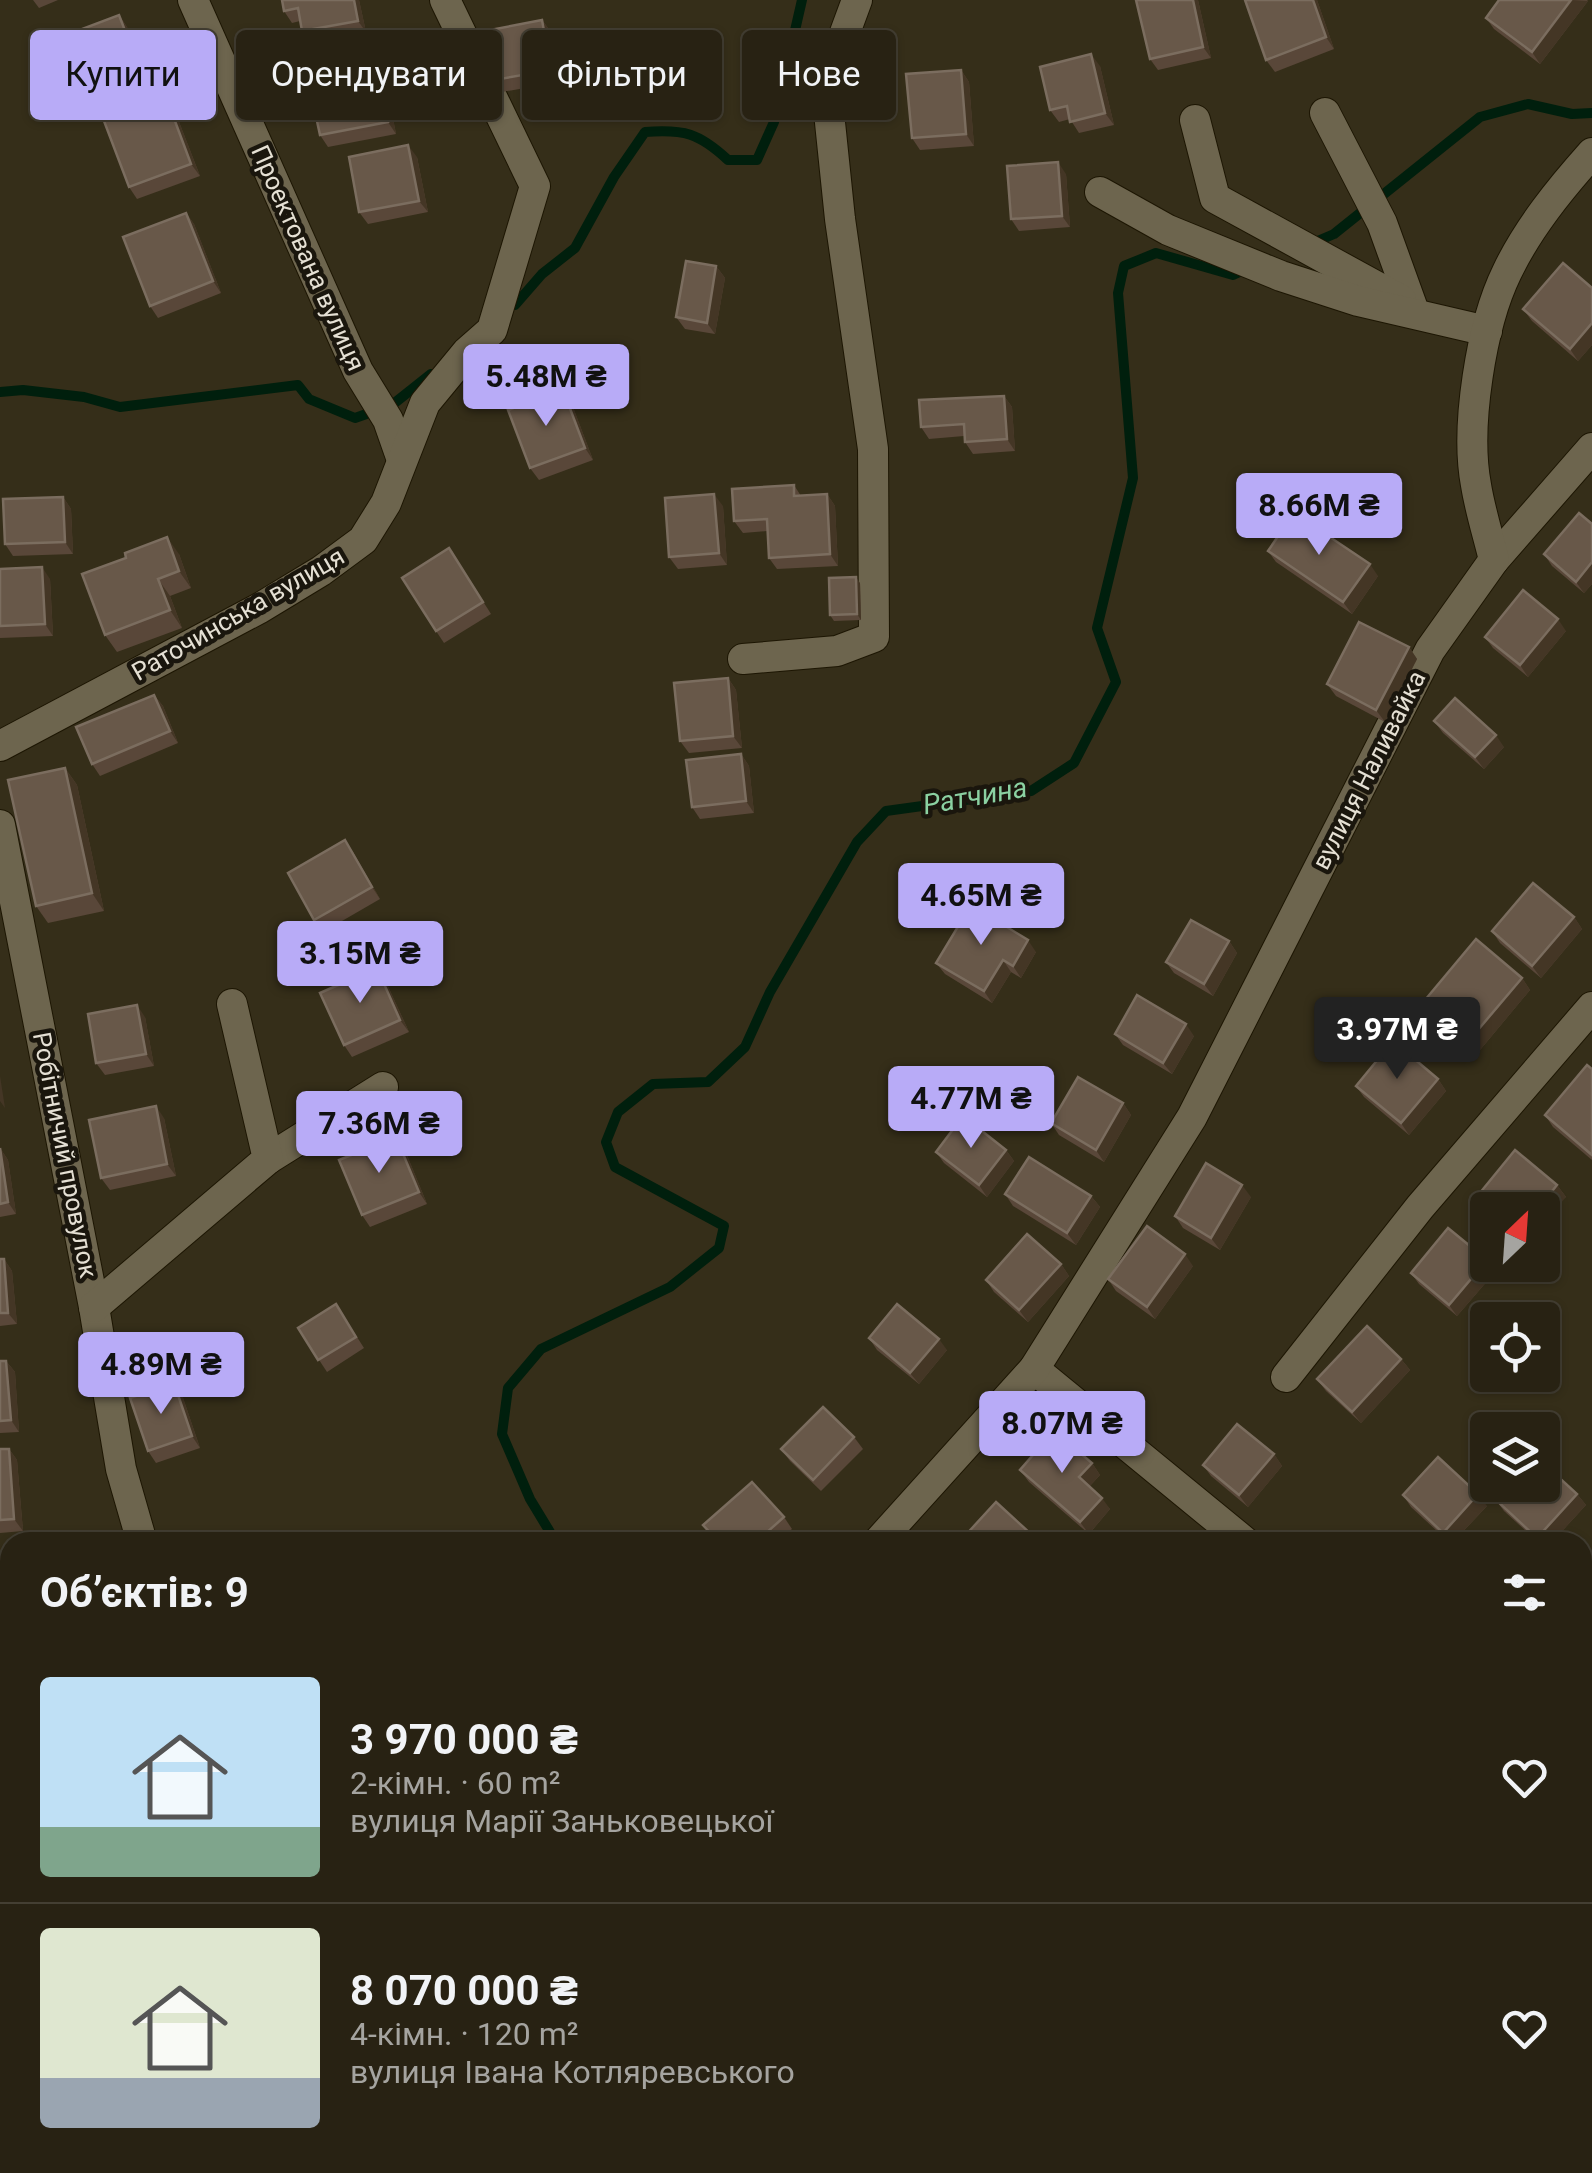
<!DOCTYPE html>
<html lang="uk">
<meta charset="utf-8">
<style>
body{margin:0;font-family:Roboto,sans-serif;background:#342f21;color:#f1f3f6;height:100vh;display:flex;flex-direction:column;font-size:38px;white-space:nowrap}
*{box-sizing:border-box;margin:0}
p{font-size:32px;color:#a5a4a0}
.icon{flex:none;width:55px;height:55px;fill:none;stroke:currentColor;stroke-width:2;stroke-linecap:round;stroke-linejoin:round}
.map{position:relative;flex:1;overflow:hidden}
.side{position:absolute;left:0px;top:1532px;width:1592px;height:642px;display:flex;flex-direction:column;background:#282213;border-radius:30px 30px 0 0;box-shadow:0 2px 8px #0004,0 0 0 2px #443f33}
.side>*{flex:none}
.banner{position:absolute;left:30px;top:30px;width:1000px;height:90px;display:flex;gap:20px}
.needle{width:65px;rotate:25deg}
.fabs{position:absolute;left:1470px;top:1192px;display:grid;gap:20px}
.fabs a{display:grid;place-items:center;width:90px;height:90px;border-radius:10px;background:#282213;box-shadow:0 2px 8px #0004,0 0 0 2px #443f33;font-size:50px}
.price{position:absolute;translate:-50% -85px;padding:0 22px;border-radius:10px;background:#b8abf7;color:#111;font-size:32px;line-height:65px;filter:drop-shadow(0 2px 5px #0008)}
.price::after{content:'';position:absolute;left:50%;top:60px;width:30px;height:22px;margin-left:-15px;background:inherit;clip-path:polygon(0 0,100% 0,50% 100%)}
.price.active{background:#222;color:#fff}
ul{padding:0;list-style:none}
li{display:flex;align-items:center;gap:30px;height:250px;padding:0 40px}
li+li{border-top:2px solid #443f33}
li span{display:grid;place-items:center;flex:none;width:280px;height:200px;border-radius:10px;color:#555}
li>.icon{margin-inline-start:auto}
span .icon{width:120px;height:120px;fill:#fffc;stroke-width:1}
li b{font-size:42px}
h2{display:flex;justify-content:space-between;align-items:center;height:120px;padding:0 40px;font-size:42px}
.pill{padding:0 35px;border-radius:10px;background:#282213;box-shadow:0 2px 8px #0004,0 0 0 2px #443f33;font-size:35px;line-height:90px}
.pill.active{background:#b8abf7;color:#111}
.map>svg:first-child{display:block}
</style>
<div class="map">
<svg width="1592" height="2173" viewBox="0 0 1592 2173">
<rect width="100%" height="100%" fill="#352e19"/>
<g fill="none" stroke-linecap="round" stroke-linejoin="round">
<g stroke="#001f0d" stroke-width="10">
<path d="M1313 243 1334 234 1480 117 1528 104 1572 114 1592 113"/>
<path d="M515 305 542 274 575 248 614 177 645 132C684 129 699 133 728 160H757L774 122 802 0"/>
<path d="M0 392 23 390 84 397 120 407 298 385 309 399 355 418 392 405 431 374"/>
<path d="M556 1542 530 1499 502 1434 508 1388 541 1349 670 1287 719 1248 724 1226 615 1167 606 1142 618 1112 653 1084 708 1082 745 1047 770 992 857 842 886 811 1031 791 1074 763 1116 682 1097 628 1133 478 1118 293 1124 266 1156 253 1233 275 1246 269"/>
<path d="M91 2173 97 2165"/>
</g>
<defs>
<g id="minor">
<path d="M193 0 358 371 388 420 402 460"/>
<path d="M1325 113 1382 223 1412 306"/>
<path d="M1195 120 1215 198 1401 300"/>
<path d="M1100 192 1168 230 1281 276 1358 301 1487 331"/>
<path d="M1494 560 1592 448"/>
<path d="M743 659 837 651 874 637 873 449 840 219 826 84 857 0"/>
<path d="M0 746 260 608 321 571 363 540 386 503 425 403 467 352 492 330 535 186 445 0"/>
<path d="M0 825 94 1307 121 1469 142 1542"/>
<path d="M268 1159 383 1087"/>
<path d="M94 1307 268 1159 232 1004"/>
<path d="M1034 1369 1245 1542"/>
<path d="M1286 1377 1420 1207 1592 1007"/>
<path d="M878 1542 1034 1369 1192 1117 1430 650 1494 560C1488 535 1480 510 1476 485 1465 427 1481 325 1507 272 1528 228 1560 189 1592 153"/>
<path d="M1582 1621 1592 1616"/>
<path d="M1582 1981 1592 1992"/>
<path d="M0 2086 10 2083"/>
<path d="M1582 2100 1592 2092"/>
<path d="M808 2165 815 2173"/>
<path d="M1069 2165 1077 2173"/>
<path d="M126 2173 133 2165"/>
<path d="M1498 2173 1507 2165"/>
</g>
</defs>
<use href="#minor" stroke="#1d1603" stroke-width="32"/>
<use href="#minor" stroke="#6d654e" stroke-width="30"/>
</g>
<g fill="#594739">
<path d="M33 0H58L39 8Z"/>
<path d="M282 0H359L366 32 310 43 302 31 300 21 292 23 284 11Z"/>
<path d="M1198 0 1211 58 1158 70 1150 59Z"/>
<path d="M1317 0 1334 49 1275 72 1266 60Z"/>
<path d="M1499 0H1587L1588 1 1540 64 1494 29 1486 18Z"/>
<path d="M119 15 127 27 150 87 92 110 84 98Z"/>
<path d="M542 20 551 32 560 82 502 92 494 80Z"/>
<path d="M1100 66 1114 125 1079 133 1070 119 1059 122 1050 110Z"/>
<path d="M961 70 969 82 974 146 920 150 912 138Z"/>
<path d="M386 82 396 134 328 147 320 135Z"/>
<path d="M166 97 174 109 200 176 137 199 129 187Z"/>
<path d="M417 157 428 212 368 224 359 212Z"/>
<path d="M1066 174 1070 227 1019 231 1011 219Z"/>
<path d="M186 213 194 224 221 293 158 318 150 306Z"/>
<path d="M716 266 725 278 715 334 685 329 676 317Z"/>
<path d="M1592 288V345L1578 361 1532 321 1523 309Z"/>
<path d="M563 390 571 402 593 460 539 480 530 468Z"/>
<path d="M1004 396 1012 407 1015 451 973 454 965 442 964 436 929 439 921 427Z"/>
<path d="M794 485 801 496 827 494 835 506 838 566 777 569 769 558 767 531 743 533 734 521Z"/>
<path d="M63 497 71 509 73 554 13 556 5 544Z"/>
<path d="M723 506 727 565 678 569 669 557Z"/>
<path d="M1592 524V584L1584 593 1552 566 1544 554Z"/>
<path d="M1268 551 1378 576 1352 614 1276 562Z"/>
<path d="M179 554 191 588 170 596 182 628 117 652 105 635Z"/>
<path d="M457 560 491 614 444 643 436 631Z"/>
<path d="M0 569 50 579 53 636 0 638Z"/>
<path d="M860 583 861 620 834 621 830 615Z"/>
<path d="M1566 631 1528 677 1493 648 1485 637Z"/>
<path d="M1409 647 1417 659 1385 722 1336 696 1327 684Z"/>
<path d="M728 678 736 690 742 748 689 753 680 741Z"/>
<path d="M154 695 163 706 178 743 100 776 92 764Z"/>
<path d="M1434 721 1504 747 1484 769 1443 733Z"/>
<path d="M741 754 749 766 754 813 700 819 692 807Z"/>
<path d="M65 768 77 785 104 911 48 923 36 906Z"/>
<path d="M353 852 380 899 323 932 314 920Z"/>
<path d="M1574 917 1582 929 1541 978 1500 943 1492 931Z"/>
<path d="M1229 941 1237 953 1213 996 1174 973 1166 962Z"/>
<path d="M1036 952 1021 978 1011 972 992 1003 945 974 936 963Z"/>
<path d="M1522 978 1530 990 1475 1056 1428 1017 1420 1006Z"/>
<path d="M385 980 409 1032 352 1057 344 1045Z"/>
<path d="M145 1017 154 1066 105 1075 96 1063Z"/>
<path d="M1115 1034 1194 1036 1172 1074 1123 1045Z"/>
<path d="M1592 1069V1160L1553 1127 1545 1115Z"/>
<path d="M1438 1079 1446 1091 1409 1135 1364 1097 1356 1086Z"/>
<path d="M1123 1103 1131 1115 1104 1162 1059 1135 1051 1123Z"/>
<path d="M164 1118 176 1176 110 1190 101 1178Z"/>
<path d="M396 1137 404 1148 427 1204 370 1227 362 1215Z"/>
<path d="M0 1148 8 1160 16 1214 0 1217Z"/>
<path d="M1006 1150 1014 1161 987 1197 944 1163 936 1152Z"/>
<path d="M1557 1185 1566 1197 1542 1210H1492L1479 1194Z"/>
<path d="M1005 1194 1091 1196 1100 1207 1076 1245 1013 1206Z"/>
<path d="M1251 1197 1220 1250 1183 1228 1175 1216Z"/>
<path d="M0 1259H4L12 1271 17 1324 0 1326Z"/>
<path d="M1487 1260 1488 1265 1495 1272 1457 1316 1419 1284 1411 1273Z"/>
<path d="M1061 1264 1069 1276 1028 1322 994 1292 986 1280Z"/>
<path d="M1193 1266 1155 1319 1116 1291 1108 1279Z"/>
<path d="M336 1304 364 1348 327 1372 298 1328Z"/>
<path d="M869 1338 947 1350 919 1384 877 1350Z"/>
<path d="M1401 1359 1410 1370 1361 1423 1326 1391 1317 1379Z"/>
<path d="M0 1361H6L15 1372 19 1432 0 1433Z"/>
<path d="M182 1395 200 1448 156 1463 148 1451Z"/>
<path d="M854 1437 863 1449 821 1491 790 1461 781 1449Z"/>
<path d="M0 1449H9L17 1460 23 1531 0 1533Z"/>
<path d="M1274 1454 1282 1466 1248 1507 1211 1476 1203 1465Z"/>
<path d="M1092 1463 1100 1475 1089 1487 1110 1509 1089 1534 1029 1482 1020 1470Z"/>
<path d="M1577 1494 1586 1505 1552 1542H1538L1504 1511 1495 1499Z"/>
<path d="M1403 1495 1487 1506 1453 1542H1449L1411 1507Z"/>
<path d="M784 1517 792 1529 777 1542H717L703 1525Z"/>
<path d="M1582 1810 1592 1820V1932L1582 1922Z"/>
<path d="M660 2165H714L706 2173H668Z"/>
<path d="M943 2165H1003L1009 2173H934Z"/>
<path d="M1202 2165H1246L1238 2173H1210Z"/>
<path d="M1397 2165H1429L1421 2173H1405Z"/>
</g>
<g fill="#443625">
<path d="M354 0H359L366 32 358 21Z"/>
<path d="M1193 0H1198L1211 58 1203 47Z"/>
<path d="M1313 0H1317L1334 49 1326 37Z"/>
<path d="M1571 0 1588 1 1540 64 1532 52Z"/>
<path d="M119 15 127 27 150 87 142 75Z"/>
<path d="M542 20 551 32 560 82 551 70Z"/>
<path d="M1091 54 1100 66 1114 125 1105 113Z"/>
<path d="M378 70 386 82 396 134 388 122Z"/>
<path d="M961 70 969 82 974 146 966 134Z"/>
<path d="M166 97 174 109 200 176 191 164Z"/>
<path d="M408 145 417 157 428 212 419 201Z"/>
<path d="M1058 162 1066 174 1070 227 1062 216Z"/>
<path d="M186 213 194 224 221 293 213 281Z"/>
<path d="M716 266 725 278 715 334 707 323Z"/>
<path d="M1592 323V345L1578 361 1570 349Z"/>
<path d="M563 390 571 402 593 460 585 448Z"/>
<path d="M1004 396 1012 407 1015 451 1007 439Z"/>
<path d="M714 494 723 506 727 565 719 553Z"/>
<path d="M827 494 835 506 838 566 830 554Z"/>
<path d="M63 497 71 509 73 554 65 542Z"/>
<path d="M167 537 179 554 191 588 179 571Z"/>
<path d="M1592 562V584L1584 593 1576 582Z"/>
<path d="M1370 564 1378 576 1352 614 1343 602Z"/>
<path d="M42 567 50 579 53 636 45 624Z"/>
<path d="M856 577 860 583 861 620 857 614Z"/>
<path d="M158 579 170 596 182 628 170 610Z"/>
<path d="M1558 619 1566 631 1528 677 1520 665Z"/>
<path d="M1409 647 1417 659 1385 722 1376 710Z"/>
<path d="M728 678 736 690 742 748 733 736Z"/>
<path d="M154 695 163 706 178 743 170 731Z"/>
<path d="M1496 735 1504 747 1484 769 1475 757Z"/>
<path d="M741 754 749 766 754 813 746 801Z"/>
<path d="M65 768 77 785 104 911 92 893Z"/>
<path d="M345 840 353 852 380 899 372 887Z"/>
<path d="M1574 917 1582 929 1541 978 1532 966Z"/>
<path d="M1028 940 1036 952 1021 978 1013 966Z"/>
<path d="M1229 941 1237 953 1213 996 1204 984Z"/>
<path d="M1003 960 1011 972 992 1003 984 991Z"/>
<path d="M377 968 385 980 409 1032 400 1020Z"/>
<path d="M1522 978 1530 990 1475 1056 1466 1044Z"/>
<path d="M137 1005 145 1017 154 1066 146 1054Z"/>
<path d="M1186 1024 1194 1036 1172 1074 1163 1063Z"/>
<path d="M0 1076 5 1108 0 1101Z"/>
<path d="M1438 1079 1446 1091 1409 1135 1401 1123Z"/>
<path d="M1123 1103 1131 1115 1104 1162 1096 1150Z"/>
<path d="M156 1106 164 1118 176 1176 167 1164Z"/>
<path d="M396 1137 404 1148 427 1204 419 1192Z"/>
<path d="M0 1148 8 1160 16 1214 8 1202Z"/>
<path d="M1006 1150 1014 1161 987 1197 979 1185Z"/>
<path d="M1242 1185 1251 1197 1220 1250 1211 1238Z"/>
<path d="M1557 1185 1566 1197 1542 1225V1210H1537Z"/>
<path d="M1091 1196 1100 1207 1076 1245 1067 1233Z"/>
<path d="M1185 1254 1193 1266 1155 1319 1147 1307Z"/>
<path d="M4 1259 12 1271 17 1324 8 1313Z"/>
<path d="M1487 1260 1488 1265H1490L1495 1272 1457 1316 1449 1305Z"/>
<path d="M1061 1264 1069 1276 1028 1322 1019 1310Z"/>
<path d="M939 1339 947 1350 919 1384 910 1373Z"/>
<path d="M1401 1359 1410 1370 1361 1423 1352 1412Z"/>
<path d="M6 1361 15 1372 19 1432 11 1420Z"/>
<path d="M174 1383 182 1395 200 1448 192 1436Z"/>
<path d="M9 1449 17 1460 23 1531 14 1519Z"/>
<path d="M1274 1454 1282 1466 1248 1507 1239 1495Z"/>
<path d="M1092 1463 1100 1475 1087 1489 1079 1477Z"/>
<path d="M1478 1494 1487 1506 1453 1542H1450L1443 1533Z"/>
<path d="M1577 1494 1586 1505 1552 1542H1540L1537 1538Z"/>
<path d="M1102 1498 1110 1509 1089 1534 1080 1522Z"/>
<path d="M1032 1535 1037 1542H1025Z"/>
</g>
<g fill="#685849" stroke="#7b6d5f" stroke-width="2.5">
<path d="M282 0H354L358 21 302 31 298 8 284 11Z"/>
<path d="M1136 0H1193L1203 47 1150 59Z"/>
<path d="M1245 0H1313L1326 37 1266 60Z"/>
<path d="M1499 0H1571L1532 52 1486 18Z"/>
<path d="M119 15 142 75 84 98 61 37Z"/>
<path d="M542 20 551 70 494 80 485 31Z"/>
<path d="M1091 54 1105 113 1070 122 1067 106 1050 110 1040 67Z"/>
<path d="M378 70 388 122 320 135 309 84Z"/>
<path d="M961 70 966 134 912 138 906 74Z"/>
<path d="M166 97 191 164 129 187 104 121Z"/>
<path d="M408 145 419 201 359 212 349 157Z"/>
<path d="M1058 162 1062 216 1011 219 1007 166Z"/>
<path d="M186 213 213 281 150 306 123 237Z"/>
<path d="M686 261 716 266 707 323 676 317Z"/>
<path d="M1563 263 1592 288V323L1570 349 1523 309Z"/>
<path d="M563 390 585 448 530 468 508 410Z"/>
<path d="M1004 396 1007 439 965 442 964 424 921 427 919 400Z"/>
<path d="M794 485V496L827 494 830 554 769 558 767 519 734 521 732 489Z"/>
<path d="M714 494 719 553 669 557 665 498Z"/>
<path d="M63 497 65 542 5 544 3 499Z"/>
<path d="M1294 513 1370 564 1343 602 1268 551Z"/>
<path d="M1579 513 1592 524V562L1576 582 1544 554Z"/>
<path d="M167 537 179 571 158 579 170 610 105 635 82 574 126 558 125 553Z"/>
<path d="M449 548 483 602 436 631 402 578Z"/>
<path d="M42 567 45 624 0 626V569Z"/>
<path d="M856 577 857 614 830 615 829 578Z"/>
<path d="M1523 590 1558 619 1520 665 1485 637Z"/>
<path d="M1359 622 1409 647 1376 710 1327 684Z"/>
<path d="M728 678 733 736 680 741 674 683Z"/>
<path d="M154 695 170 731 92 764 76 727Z"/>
<path d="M1455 698 1496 735 1475 757 1434 721Z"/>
<path d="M741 754 746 801 692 807 686 760Z"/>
<path d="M65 768 92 893 36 906 8 780Z"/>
<path d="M345 840 372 887 314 920 288 873Z"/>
<path d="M1533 883 1574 917 1532 966 1492 931Z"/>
<path d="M971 905 1028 940 1013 966 1003 960 984 991 936 963Z"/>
<path d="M1191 920 1229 941 1204 984 1166 962Z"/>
<path d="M1476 939 1522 978 1466 1044 1420 1006Z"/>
<path d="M377 968 400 1020 344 1045 320 993Z"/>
<path d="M1137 995 1186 1024 1163 1063 1115 1034Z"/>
<path d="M137 1005 146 1054 96 1063 88 1014Z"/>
<path d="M1393 1041 1438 1079 1401 1123 1356 1086Z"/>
<path d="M1587 1065 1592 1069V1155L1545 1115Z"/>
<path d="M1078 1077 1123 1103 1096 1150 1051 1123Z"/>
<path d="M156 1106 167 1164 101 1178 89 1120Z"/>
<path d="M963 1116 1006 1150 979 1185 936 1152Z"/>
<path d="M396 1137 419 1192 362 1215 339 1160Z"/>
<path d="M0 1148 8 1202 0 1204Z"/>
<path d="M1515 1150 1557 1185 1537 1210H1498L1479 1194Z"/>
<path d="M1029 1157 1091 1196 1067 1233 1005 1194Z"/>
<path d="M1206 1163 1242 1185 1211 1238 1175 1216Z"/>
<path d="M1147 1226 1185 1254 1147 1307 1108 1279Z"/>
<path d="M1448 1228 1487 1260 1449 1305 1411 1273Z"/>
<path d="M1027 1234 1061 1264 1019 1310 986 1280Z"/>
<path d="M0 1259H4L8 1313H0Z"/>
<path d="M336 1304 356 1337 318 1360 298 1328Z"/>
<path d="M897 1304 939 1339 910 1373 869 1338Z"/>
<path d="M1367 1326 1401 1359 1352 1412 1317 1379Z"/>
<path d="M0 1361H6L11 1420 0 1421Z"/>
<path d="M174 1383 192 1436 148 1451 130 1398Z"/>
<path d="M823 1407 854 1437 813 1480 781 1449Z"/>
<path d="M1237 1424 1274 1454 1239 1495 1203 1465Z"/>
<path d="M1054 1431 1092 1463 1079 1477 1102 1498 1080 1522 1020 1470Z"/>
<path d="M0 1449H9L14 1519 0 1520Z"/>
<path d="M1438 1457 1478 1494 1443 1533 1403 1495Z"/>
<path d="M1542 1462 1577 1494 1537 1538 1495 1499 1508 1485H1542Z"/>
<path d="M752 1482 784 1517 756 1542H719L703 1525Z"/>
<path d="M996 1502 1032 1535 1025 1542H968L963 1538Z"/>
<path d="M1582 1810 1592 1820V1927L1582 1917Z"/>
<path d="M10 1920V1960L4 1959Z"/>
<path d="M1592 2118V2145L1582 2135V2127Z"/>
<path d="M665 2165H684L675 2173H672Z"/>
<path d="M943 2165H997L991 2171 993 2173H934Z"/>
<path d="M1276 2165H1299L1306 2173H1267Z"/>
</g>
<g text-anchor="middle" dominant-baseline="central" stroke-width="9" stroke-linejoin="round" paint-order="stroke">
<g font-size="25" fill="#e5e0d4" stroke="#1a160d">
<text transform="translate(308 258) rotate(66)">Проектована вулиця</text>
<text transform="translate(238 614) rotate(-30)">Раточинська вулиця</text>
<text transform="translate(1369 770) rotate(-63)">вулиця Наливайка</text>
<text transform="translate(65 1155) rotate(79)">Робітничий провулок</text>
</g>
<g font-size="28" font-style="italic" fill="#8bd1a2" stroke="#1a160d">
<text transform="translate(975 796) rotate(-10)">Ратчина</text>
</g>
</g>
</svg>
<div class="fabs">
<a><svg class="needle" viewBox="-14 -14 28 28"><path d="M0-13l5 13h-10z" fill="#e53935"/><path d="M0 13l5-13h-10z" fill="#a5a4a0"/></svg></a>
<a><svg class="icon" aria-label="locate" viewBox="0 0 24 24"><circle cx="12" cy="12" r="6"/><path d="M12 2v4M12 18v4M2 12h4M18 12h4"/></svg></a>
<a><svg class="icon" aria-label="layers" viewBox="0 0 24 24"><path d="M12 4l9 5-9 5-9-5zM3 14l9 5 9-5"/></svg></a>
</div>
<b class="price" style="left:546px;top:429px">5.48M ₴</b>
<b class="price" style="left:1319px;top:558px">8.66M ₴</b>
<b class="price" style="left:981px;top:948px">4.65M ₴</b>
<b class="price" style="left:360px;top:1006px">3.15M ₴</b>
<b class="price active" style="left:1397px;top:1082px">3.97M ₴</b>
<b class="price" style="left:971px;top:1151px">4.77M ₴</b>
<b class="price" style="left:379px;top:1176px">7.36M ₴</b>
<b class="price" style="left:161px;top:1417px">4.89M ₴</b>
<b class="price" style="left:1062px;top:1476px">8.07M ₴</b>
<div class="banner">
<a class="pill active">Купити</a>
<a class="pill">Орендувати</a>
<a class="pill">Фільтри</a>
<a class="pill">Нове</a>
</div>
<section class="side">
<h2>Об’єктів: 9<svg class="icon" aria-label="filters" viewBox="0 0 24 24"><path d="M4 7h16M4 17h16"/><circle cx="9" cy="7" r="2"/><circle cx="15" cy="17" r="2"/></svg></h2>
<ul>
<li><span style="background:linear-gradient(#bfe0f5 75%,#7fa58c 0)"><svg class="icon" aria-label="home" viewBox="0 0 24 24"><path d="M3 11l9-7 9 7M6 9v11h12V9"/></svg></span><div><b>3 970 000 ₴</b><p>2-кімн. · 60 m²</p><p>вулиця Марії Заньковецької</p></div><svg class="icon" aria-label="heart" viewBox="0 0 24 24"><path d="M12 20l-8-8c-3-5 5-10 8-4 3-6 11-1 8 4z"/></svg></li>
<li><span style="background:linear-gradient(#dfe7d0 75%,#9aa5b1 0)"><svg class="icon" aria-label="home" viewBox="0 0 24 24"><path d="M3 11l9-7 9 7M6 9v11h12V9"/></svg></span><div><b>8 070 000 ₴</b><p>4-кімн. · 120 m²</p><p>вулиця Івана Котляревського</p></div><svg class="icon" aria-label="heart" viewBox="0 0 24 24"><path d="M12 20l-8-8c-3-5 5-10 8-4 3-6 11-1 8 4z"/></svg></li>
</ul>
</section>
</div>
